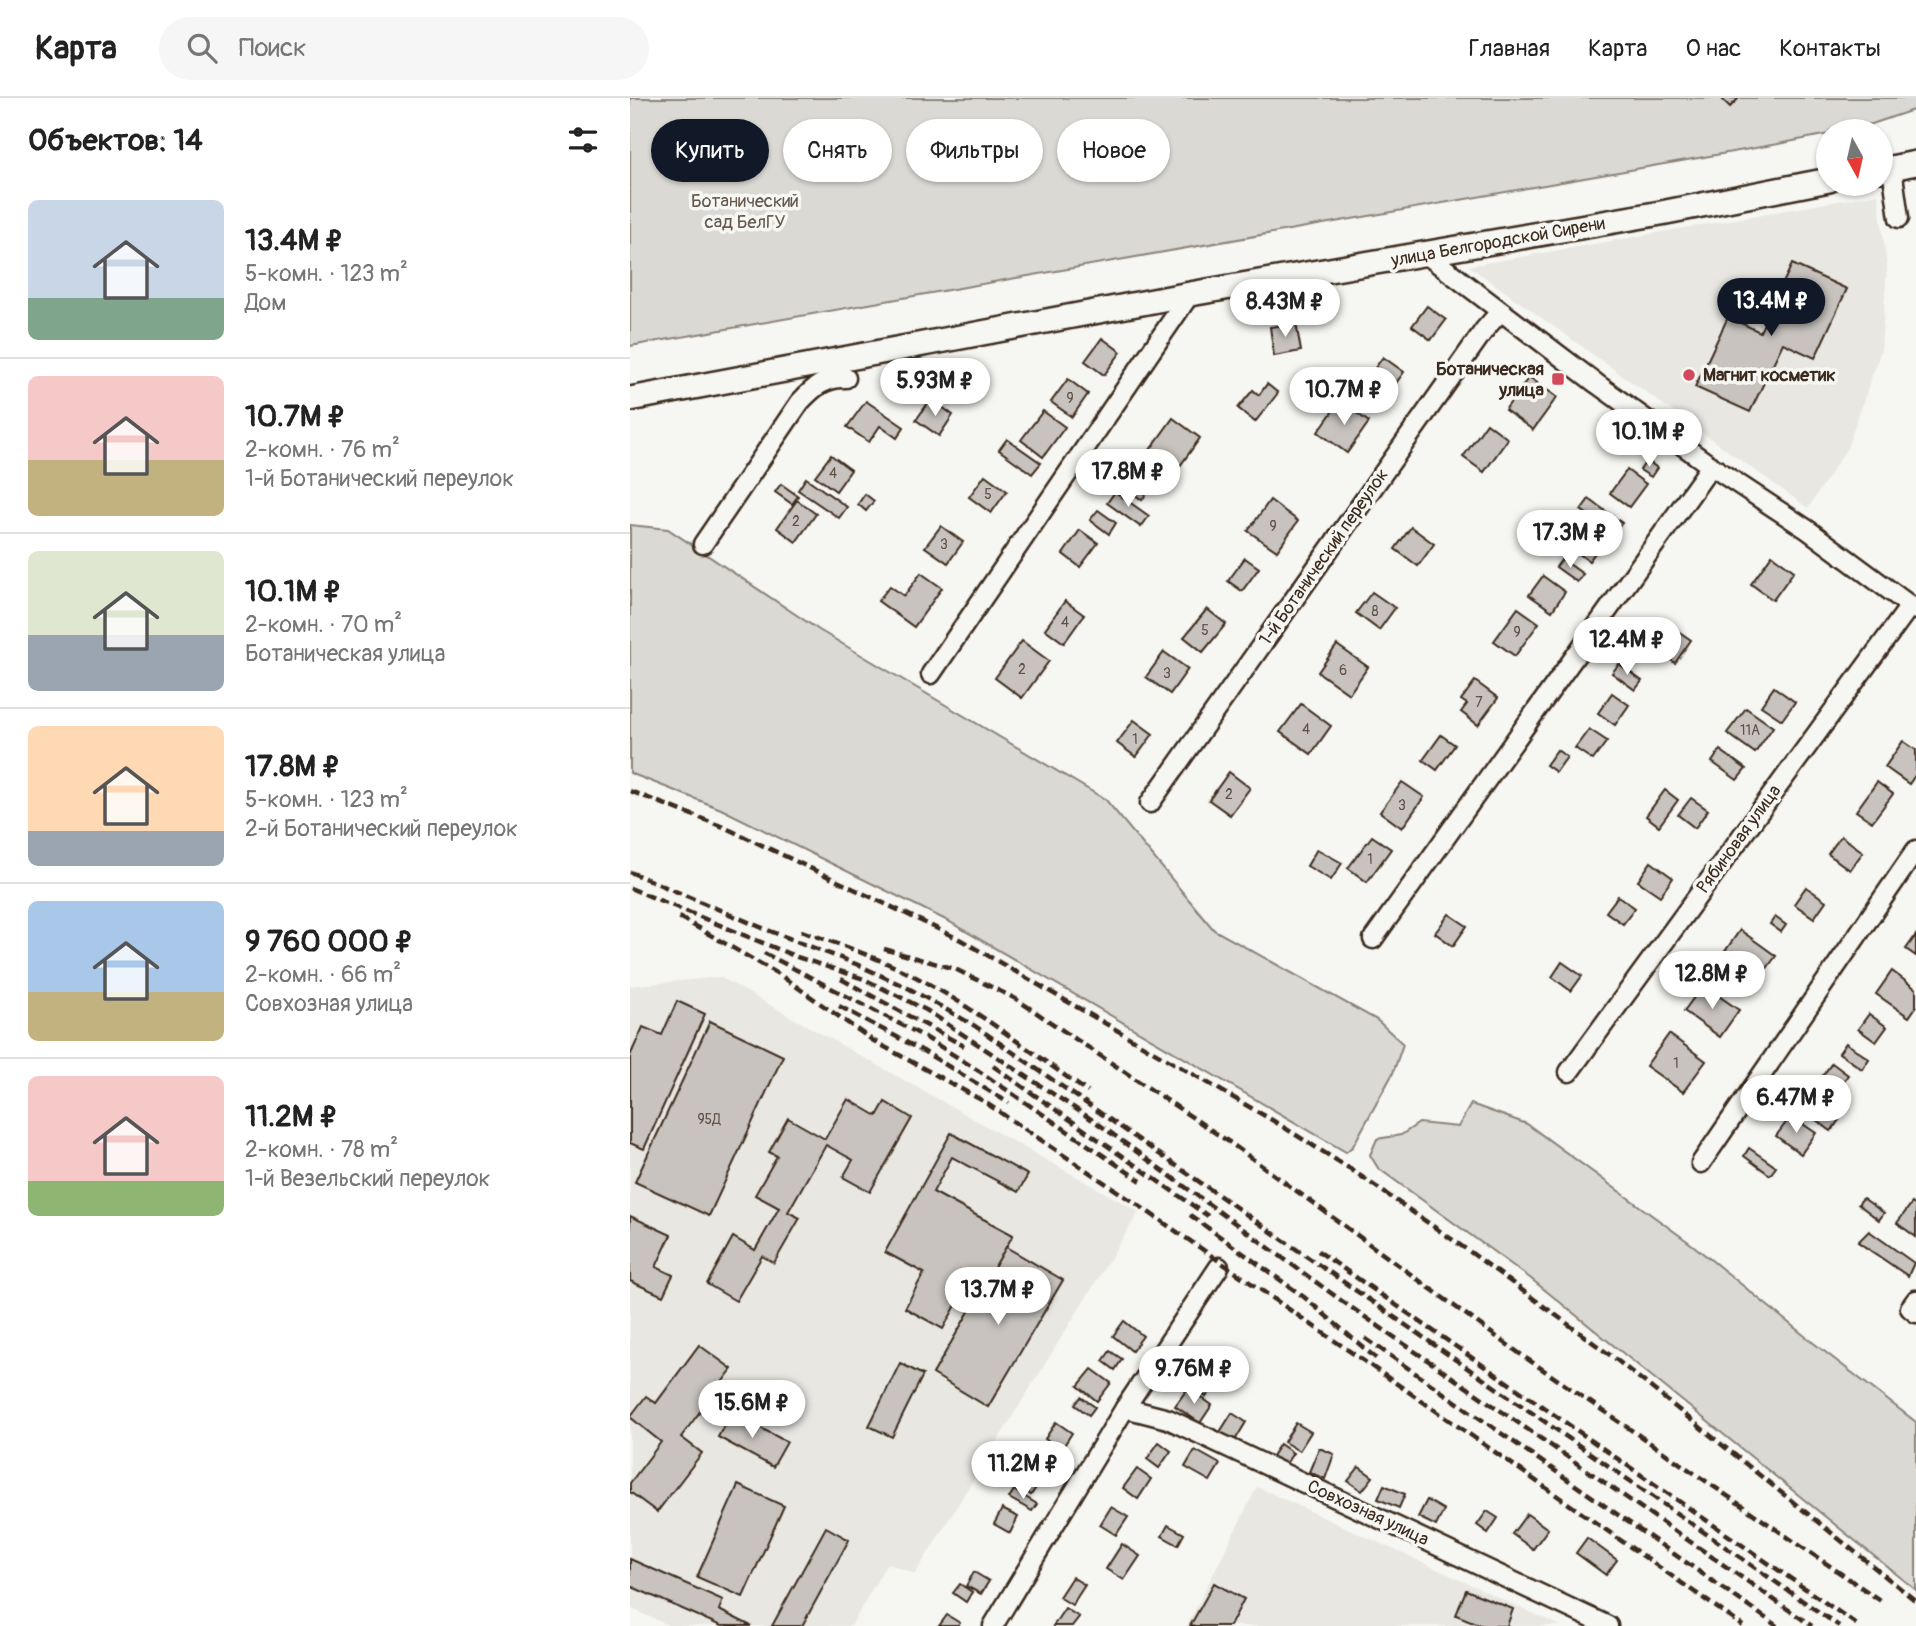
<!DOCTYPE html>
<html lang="ru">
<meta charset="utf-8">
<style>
body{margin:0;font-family:Pangolin,sans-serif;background:#f6f6f6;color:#222;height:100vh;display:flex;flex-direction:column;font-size:26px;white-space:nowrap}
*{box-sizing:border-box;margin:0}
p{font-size:23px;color:#767676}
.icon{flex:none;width:38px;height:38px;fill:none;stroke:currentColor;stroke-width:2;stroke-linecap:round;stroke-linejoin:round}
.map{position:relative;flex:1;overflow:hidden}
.details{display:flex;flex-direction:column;background:#fff;width:630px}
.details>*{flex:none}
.top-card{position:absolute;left:21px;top:21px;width:665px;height:63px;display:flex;gap:14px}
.needle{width:46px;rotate:172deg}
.fabs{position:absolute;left:1186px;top:21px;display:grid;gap:14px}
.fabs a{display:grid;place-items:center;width:77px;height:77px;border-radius:50%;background:#fff;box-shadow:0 2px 5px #0004;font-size:35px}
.price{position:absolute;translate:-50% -60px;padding:0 16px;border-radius:24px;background:#fff;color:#222;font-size:23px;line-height:46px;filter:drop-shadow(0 2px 4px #0008)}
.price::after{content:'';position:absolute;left:50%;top:42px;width:21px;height:16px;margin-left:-10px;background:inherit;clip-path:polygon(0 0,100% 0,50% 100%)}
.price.current{background:#111827;color:#fff}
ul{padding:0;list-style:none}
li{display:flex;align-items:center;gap:21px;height:175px;padding:0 28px}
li+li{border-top:2px solid #e0e0e0}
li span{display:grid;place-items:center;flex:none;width:196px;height:140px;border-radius:10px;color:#555}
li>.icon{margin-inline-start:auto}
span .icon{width:84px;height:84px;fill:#fffc;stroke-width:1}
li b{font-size:30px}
h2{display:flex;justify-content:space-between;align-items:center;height:84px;padding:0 28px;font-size:30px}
.pill{padding:0 24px;border-radius:32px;background:#fff;box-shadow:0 2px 5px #0004;font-size:24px;line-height:63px}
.pill.current{background:#111827;color:#fff}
header{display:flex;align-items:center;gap:42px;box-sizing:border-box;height:98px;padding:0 35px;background:#fff;border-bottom:2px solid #e0e0e0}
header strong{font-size:33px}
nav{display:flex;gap:38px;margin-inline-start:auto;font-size:24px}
.search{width:490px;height:63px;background:#f6f6f6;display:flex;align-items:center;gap:18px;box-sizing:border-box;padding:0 24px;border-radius:38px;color:#767676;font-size:26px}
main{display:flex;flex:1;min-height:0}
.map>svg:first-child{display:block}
</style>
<header>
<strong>Карта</strong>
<div class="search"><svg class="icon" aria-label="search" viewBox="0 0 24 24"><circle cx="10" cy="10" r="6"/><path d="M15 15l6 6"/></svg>Поиск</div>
<nav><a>Главная</a><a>Карта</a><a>О нас</a><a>Контакты</a></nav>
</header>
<main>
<section class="details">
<h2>Объектов: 14<svg class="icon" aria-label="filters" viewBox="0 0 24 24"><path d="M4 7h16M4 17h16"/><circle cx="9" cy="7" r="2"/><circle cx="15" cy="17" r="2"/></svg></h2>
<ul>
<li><span style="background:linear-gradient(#c9d6e8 70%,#7fa58c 0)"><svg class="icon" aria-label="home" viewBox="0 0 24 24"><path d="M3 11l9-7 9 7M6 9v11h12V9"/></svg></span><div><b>13.4M ₽</b><p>5-комн. · 123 m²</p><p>Дом</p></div></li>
<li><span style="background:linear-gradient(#f6c9c9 60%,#c2b280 0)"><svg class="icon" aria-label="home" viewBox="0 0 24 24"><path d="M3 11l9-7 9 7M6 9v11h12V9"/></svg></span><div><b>10.7M ₽</b><p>2-комн. · 76 m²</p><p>1-й Ботанический переулок</p></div></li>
<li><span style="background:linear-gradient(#dfe7d0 60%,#9aa5b1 0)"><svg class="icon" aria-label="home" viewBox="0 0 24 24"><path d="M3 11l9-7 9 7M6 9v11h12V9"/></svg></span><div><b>10.1M ₽</b><p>2-комн. · 70 m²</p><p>Ботаническая улица</p></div></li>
<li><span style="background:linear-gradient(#ffd9b3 75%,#9aa5b1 0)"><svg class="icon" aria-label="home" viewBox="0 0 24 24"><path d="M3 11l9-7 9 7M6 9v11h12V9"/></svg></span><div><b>17.8M ₽</b><p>5-комн. · 123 m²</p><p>2-й Ботанический переулок</p></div></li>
<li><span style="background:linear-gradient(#a9c7e8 65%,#c2b280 0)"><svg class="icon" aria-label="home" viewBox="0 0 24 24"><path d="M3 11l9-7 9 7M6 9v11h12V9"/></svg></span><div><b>9 760 000 ₽</b><p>2-комн. · 66 m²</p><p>Совхозная улица</p></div></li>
<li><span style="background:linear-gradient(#f6c9c9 75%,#8fb573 0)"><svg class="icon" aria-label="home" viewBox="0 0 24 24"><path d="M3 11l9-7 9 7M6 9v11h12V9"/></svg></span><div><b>11.2M ₽</b><p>2-комн. · 78 m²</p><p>1-й Везельский переулок</p></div></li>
</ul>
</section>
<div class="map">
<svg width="1286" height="1528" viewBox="0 0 1286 1528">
<rect width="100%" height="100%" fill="#f6f6f2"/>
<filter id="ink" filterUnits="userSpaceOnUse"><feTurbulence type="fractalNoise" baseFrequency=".0143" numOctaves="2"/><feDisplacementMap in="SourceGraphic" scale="14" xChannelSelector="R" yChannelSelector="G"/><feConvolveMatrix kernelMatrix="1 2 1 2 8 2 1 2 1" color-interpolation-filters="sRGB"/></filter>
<g filter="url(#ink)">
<g fill="#e8e7e2">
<path d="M1248 96 1257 169 1251 252 1217 350 1178 410 839 168Z"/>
<path d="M90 879 509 1114 285 1476 257 1465 221 1528H40L0 1510V888Z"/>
<path d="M627 1389 931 1528H557Z"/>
</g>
<g fill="#dad9d3" stroke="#8a8278" stroke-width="2">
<path d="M0 0H1286V11L1242 26 1199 33V36L1148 46 0 248Z"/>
<path d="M0 427 38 431 189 532 476 702 584 832 747 922 773 946 763 975 723 1048 716 1054 318 823 91 711 0 675Z"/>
<path d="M841 1006 897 1026 1064 1148 1181 1243 1286 1324V1492L900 1180 748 1070 740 1057 747 1041 771 1037 789 1025 828 1029Z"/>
</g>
<g fill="#c8c3be" stroke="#3b2a1e" stroke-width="2">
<path d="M1091 0H1109L1100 9Z"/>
<path d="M1162 166 1217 191 1185 260 1153 245 1120 314 1065 289 1098 219 1130 234Z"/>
<path d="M797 208 816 222 801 242 782 228Z"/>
<path d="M666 225 671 253 644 258 640 229Z"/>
<path d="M472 240 491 254 474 277 455 263Z"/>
<path d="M753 259 774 274 758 296 737 281Z"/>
<path d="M899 279 927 299 903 332 875 312Z"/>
<path d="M438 281 458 296 442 319 421 304Z"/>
<path d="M637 286 648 295 625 324 608 310 623 292 629 297Z"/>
<path d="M301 301 323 317 309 338 286 322Z"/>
<path d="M236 303 274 329 267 340 250 328 239 344 217 329Z"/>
<path d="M710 303 739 324 717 355 688 334Z"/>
<path d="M413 313 435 329 413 359 391 342Z"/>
<path d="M543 320 570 340 547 372 520 352Z"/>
<path d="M857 325 878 341 854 374 833 359Z"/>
<path d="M377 341 411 365 402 376 369 352Z"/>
<path d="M201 357 221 372 206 393 185 378Z"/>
<path d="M1017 362 1027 370 1021 379 1010 372Z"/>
<path d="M503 372 523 386 512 402 492 387Z"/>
<path d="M997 372 1016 386 999 409 980 395Z"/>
<path d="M355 377 377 393 361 415 339 399Z"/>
<path d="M176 380 217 409 209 420 168 392Z"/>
<path d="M151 386 168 398 162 406 145 394Z"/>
<path d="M485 394 519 418 511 429 477 405Z"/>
<path d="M235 396 244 403 236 413 228 406Z"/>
<path d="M959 401 992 425 984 435 951 412Z"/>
<path d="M167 402 186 416 166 444 147 430Z"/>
<path d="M640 402 668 423 647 453 618 433Z"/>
<path d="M468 412 486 425 479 436 460 422Z"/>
<path d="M945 424 973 444 959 463 931 443Z"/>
<path d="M311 428 333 444 318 465 295 449Z"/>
<path d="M781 429 804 446 788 468 765 451Z"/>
<path d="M450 432 468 445 450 469 433 456Z"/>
<path d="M1142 457 1164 473 1143 502 1121 486Z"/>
<path d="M615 460 629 470 612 493 598 483Z"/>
<path d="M932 461 953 476 947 484 926 469Z"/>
<path d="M291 475 312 490 284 529 248 503 260 488 274 498Z"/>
<path d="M913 478 935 494 922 513 899 497Z"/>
<path d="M742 494 765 510 749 532 726 515Z"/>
<path d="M435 503 454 517 434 545 415 531Z"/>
<path d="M888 510 909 525 885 558 864 543Z"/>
<path d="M577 511 596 526 573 554 554 539Z"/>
<path d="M1035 524 1061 542 1045 565 1019 546Z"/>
<path d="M998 542 1010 550 998 566 987 558Z"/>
<path d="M392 543 419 563 392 600 365 580Z"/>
<path d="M707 547 738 569 719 596 688 574Z"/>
<path d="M534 554 558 571 540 596 516 579Z"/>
<path d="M989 566 1012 583 1005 592 982 575Z"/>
<path d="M845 583 868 600 848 627 831 614 837 606 831 602Z"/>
<path d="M1144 589 1165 604 1152 622 1131 608Z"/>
<path d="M982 595 999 607 985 627 968 615Z"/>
<path d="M671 606 701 628 681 656 650 634Z"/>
<path d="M1116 610 1143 629 1125 655 1097 635Z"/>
<path d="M504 622 523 636 506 659 487 645Z"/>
<path d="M959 631 977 643 963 662 945 650Z"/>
<path d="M811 637 825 647 807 672 793 662Z"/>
<path d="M1273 643 1286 652V676L1279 686 1255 669Z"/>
<path d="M927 652 937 659 926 674 916 667Z"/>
<path d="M1090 652 1116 671 1107 682 1082 664Z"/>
<path d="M599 674 620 690 600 717 579 702Z"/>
<path d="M772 684 794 699 772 730 750 714Z"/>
<path d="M1247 684 1263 696 1242 724 1226 713Z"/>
<path d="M1035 692 1048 702 1029 728 1016 718Z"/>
<path d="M1061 700 1078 712 1065 730 1048 717Z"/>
<path d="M742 738 761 751 737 784 718 770Z"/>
<path d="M1211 738 1233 754 1220 772 1198 756Z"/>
<path d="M687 751 712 765 701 782 677 768Z"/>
<path d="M1021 764 1043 780 1030 798 1008 783Z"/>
<path d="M1176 789 1196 803 1184 820 1164 806Z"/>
<path d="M988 798 1005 810 993 826 976 814Z"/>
<path d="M819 816 837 828 823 848 805 835Z"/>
<path d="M1145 819 1156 827 1151 834 1140 826Z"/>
<path d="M1110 832 1146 858 1126 885 1091 859Z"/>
<path d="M1286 837V858L1276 851Z"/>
<path d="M932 864 952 878 941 893 922 879Z"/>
<path d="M1262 873 1286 891V909L1279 919 1246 896Z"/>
<path d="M1073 887 1109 912 1090 939 1054 913Z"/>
<path d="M47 903 75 916 14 1051 0 1045V958L13 929 32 937Z"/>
<path d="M1239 916 1257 929 1246 944 1228 931Z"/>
<path d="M80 923 153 958 79 1118 5 1084Z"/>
<path d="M1039 936 1076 963 1053 994 1016 968Z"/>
<path d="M1216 945 1239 961 1232 971 1209 955Z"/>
<path d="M1202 965 1218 977 1202 999 1185 988Z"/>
<path d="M1177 1000 1209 1022 1201 1033 1170 1010Z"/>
<path d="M218 1001 247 1018 255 1004 282 1020 240 1094 213 1079 223 1062 196 1047 158 1114 170 1120 144 1165 132 1158 106 1203 77 1186 103 1139 125 1152 149 1110 125 1097 147 1058 139 1054 158 1020 195 1041Z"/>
<path d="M1161 1018 1186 1035 1171 1056 1146 1038Z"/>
<path d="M321 1035 398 1077 388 1094 322 1059 303 1094 383 1137 351 1194 337 1187 313 1231 275 1210 294 1175 255 1154Z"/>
<path d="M1119 1050 1146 1069 1140 1077 1114 1058Z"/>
<path d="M1233 1100 1254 1115 1249 1122 1228 1106Z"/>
<path d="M1282 1105 1286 1108V1139L1267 1125Z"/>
<path d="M0 1118 41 1137 26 1169 43 1177 33 1198 0 1183Z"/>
<path d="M1239 1133 1284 1165 1278 1178 1228 1144Z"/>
<path d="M376 1149 433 1182 358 1309 303 1276Z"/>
<path d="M494 1223 513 1238 502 1253 483 1238Z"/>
<path d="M69 1247 102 1271 51 1339 72 1355 27 1414 0 1394V1385L31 1344 0 1319 16 1298 26 1305Z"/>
<path d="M480 1253 492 1261 485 1272 473 1263Z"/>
<path d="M270 1265 293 1277 262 1339 239 1328Z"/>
<path d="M462 1271 481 1285 467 1303 448 1288Z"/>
<path d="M564 1271 585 1287 576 1299 555 1283Z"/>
<path d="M558 1290 582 1307 570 1325 545 1308Z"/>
<path d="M451 1299 465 1309 459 1317 445 1307Z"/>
<path d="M101 1314 157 1344 143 1369 88 1339Z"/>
<path d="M602 1315 616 1324 604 1344 590 1334Z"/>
<path d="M426 1324 442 1335 431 1352 415 1341Z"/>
<path d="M666 1325 681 1334 669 1353 654 1344Z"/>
<path d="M529 1344 541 1353 529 1370 517 1361Z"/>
<path d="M650 1346 663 1355 655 1367 642 1358Z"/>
<path d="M689 1350 704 1356 695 1381 679 1374Z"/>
<path d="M565 1352 590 1366 580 1383 555 1369Z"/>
<path d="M399 1366 415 1376 401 1397 386 1387Z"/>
<path d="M729 1369 743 1379 732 1393 718 1383Z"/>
<path d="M507 1371 521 1381 508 1401 493 1390Z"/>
<path d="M108 1387 154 1408 113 1499 67 1479Z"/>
<path d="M754 1387 775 1396 769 1410 748 1401Z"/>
<path d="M384 1392 407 1406 402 1413 379 1400Z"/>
<path d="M797 1402 814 1412 806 1428 788 1419Z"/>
<path d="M481 1409 498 1419 486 1437 470 1427Z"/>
<path d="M372 1411 388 1419 380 1435 364 1426Z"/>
<path d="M857 1413 868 1420 858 1435 847 1427Z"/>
<path d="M897 1416 918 1431 903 1451 882 1436Z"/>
<path d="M538 1427 554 1436 548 1447 532 1438Z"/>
<path d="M196 1429 219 1442 172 1528H142Z"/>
<path d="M957 1440 987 1462 976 1477 946 1455Z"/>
<path d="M492 1446 510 1458 494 1482 476 1471Z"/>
<path d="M0 1461 93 1502 89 1512 121 1528H91L0 1488Z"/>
<path d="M344 1474 359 1483 351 1496 336 1488Z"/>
<path d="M442 1479 455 1487 442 1507 429 1499Z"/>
<path d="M584 1485 614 1501 600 1528H560Z"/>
<path d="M330 1486 342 1494 336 1504 323 1495Z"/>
<path d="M836 1492 883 1511 877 1528H853L826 1517Z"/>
<path d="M435 1510 449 1519 442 1528H423Z"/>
<path d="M317 1517 330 1525 328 1528H309Z"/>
</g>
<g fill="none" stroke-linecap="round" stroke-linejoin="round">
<defs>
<g id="minor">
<path d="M1262 70 1269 120"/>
<path d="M797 157 967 286 1081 368 1178 432 1286 512"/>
<path d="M73 446 170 304C183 290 195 279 216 280"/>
<path d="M301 576 560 196"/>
<path d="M520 705 855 231 870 214"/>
<path d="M743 841 1081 368"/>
<path d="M939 974 1280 508"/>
<path d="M1071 1065 1286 752"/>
<path d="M1286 1202 1280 1210 1286 1215"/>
<path d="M495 1310 538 1321 978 1528"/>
<path d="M363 1528 495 1310 589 1169"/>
</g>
<g id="major">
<path d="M1251 72 1286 65"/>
<path d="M0 301 560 196 1031 115 1199 82"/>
</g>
</defs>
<use href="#minor" stroke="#3b2a1e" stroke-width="23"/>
<use href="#major" stroke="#3b2a1e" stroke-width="28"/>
<use href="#minor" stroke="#f6f6f2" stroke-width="18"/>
<use href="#major" stroke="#f6f6f2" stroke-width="23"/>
<g stroke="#3b2a1e" stroke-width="4.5" stroke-dasharray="10 5" stroke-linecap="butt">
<path d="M0 693 96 730 331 842 642 1022 719 1070 843 1156 988 1263 1286 1503"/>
<path d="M0 774 135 831 226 866 280 891 345 928 1209 1528"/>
<path d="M0 790 167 859 234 881 296 912 470 1027 712 1203 1182 1528"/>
<path d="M49 819 150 877 242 942 353 1003 511 1109 812 1317 1113 1528"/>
<path d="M171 833C209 846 246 859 282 877 344 909 401 954 458 994"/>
<path d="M254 851 325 871 386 901 602 1046 893 1258 1251 1503"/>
<path d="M134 855 295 939 349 973 511 1083"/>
<path d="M211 881 334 948"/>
<path d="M209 908 293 953 379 1005"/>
<path d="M363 968 578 1118"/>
<path d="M560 1117 674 1199 748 1262"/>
<path d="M688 1153 1229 1528"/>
<path d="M735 1240 1147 1528"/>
</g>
</g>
</g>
<g fill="#d1495b" stroke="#f6f6f2" stroke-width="2.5">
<circle cx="1059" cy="277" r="7"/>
<rect x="921" y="274" width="14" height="14" rx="3.5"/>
</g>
<g text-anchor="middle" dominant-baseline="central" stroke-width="7" stroke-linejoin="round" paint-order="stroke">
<g font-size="14" fill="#5e5046">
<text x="440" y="300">9</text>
<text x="203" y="375">4</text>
<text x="358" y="396">5</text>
<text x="166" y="423">2</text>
<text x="643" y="428">9</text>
<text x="314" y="446">3</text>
<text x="745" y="513">8</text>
<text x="435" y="524">4</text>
<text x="575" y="532">5</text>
<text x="887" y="534">9</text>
<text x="392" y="571">2</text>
<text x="713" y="572">6</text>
<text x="537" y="575">3</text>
<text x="849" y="604">7</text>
<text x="676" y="631">4</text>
<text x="1120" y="632">11А</text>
<text x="505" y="641">1</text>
<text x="599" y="696">2</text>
<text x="772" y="707">3</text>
<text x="740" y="761">1</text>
<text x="1046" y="965">1</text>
<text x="79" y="1021">95Д</text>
</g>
<g font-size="18" fill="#63564b" stroke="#f6f6f2">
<text x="115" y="103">Ботанический<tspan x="115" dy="21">сад БелГУ</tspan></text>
</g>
<g font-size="18" fill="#3b2a1e" stroke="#f6f6f2">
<text transform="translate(868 144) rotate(-10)">улица Белгородской Сирени</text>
<text transform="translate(694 459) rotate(-55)">1-й Ботанический переулок</text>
<text transform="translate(1109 741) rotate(-54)">Рябиновая улица</text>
<text transform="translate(738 1415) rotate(25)">Совхозная улица</text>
</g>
<g font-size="18" font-weight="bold" fill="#3b2a1e" stroke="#f6f6f2" text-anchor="end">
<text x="914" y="271">Ботаническая<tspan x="914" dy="21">улица</tspan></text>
<text x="1073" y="277" text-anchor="start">Магнит косметик</text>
</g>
</g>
</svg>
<div class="fabs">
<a><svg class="needle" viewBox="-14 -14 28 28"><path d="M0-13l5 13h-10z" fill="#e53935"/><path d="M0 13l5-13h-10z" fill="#767676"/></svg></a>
</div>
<b class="price current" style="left:1141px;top:240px">13.4M ₽</b>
<b class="price" style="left:655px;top:241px">8.43M ₽</b>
<b class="price" style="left:305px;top:320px">5.93M ₽</b>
<b class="price" style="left:714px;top:329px">10.7M ₽</b>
<b class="price" style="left:1019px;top:371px">10.1M ₽</b>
<b class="price" style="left:498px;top:411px">17.8M ₽</b>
<b class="price" style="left:940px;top:472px">17.3M ₽</b>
<b class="price" style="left:997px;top:579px">12.4M ₽</b>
<b class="price" style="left:1082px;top:913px">12.8M ₽</b>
<b class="price" style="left:1166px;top:1037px">6.47M ₽</b>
<b class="price" style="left:368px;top:1229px">13.7M ₽</b>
<b class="price" style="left:564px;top:1308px">9.76M ₽</b>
<b class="price" style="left:122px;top:1342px">15.6M ₽</b>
<b class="price" style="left:393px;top:1403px">11.2M ₽</b>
<div class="top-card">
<a class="pill current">Купить</a>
<a class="pill">Снять</a>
<a class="pill">Фильтры</a>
<a class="pill">Новое</a>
</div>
</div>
</main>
